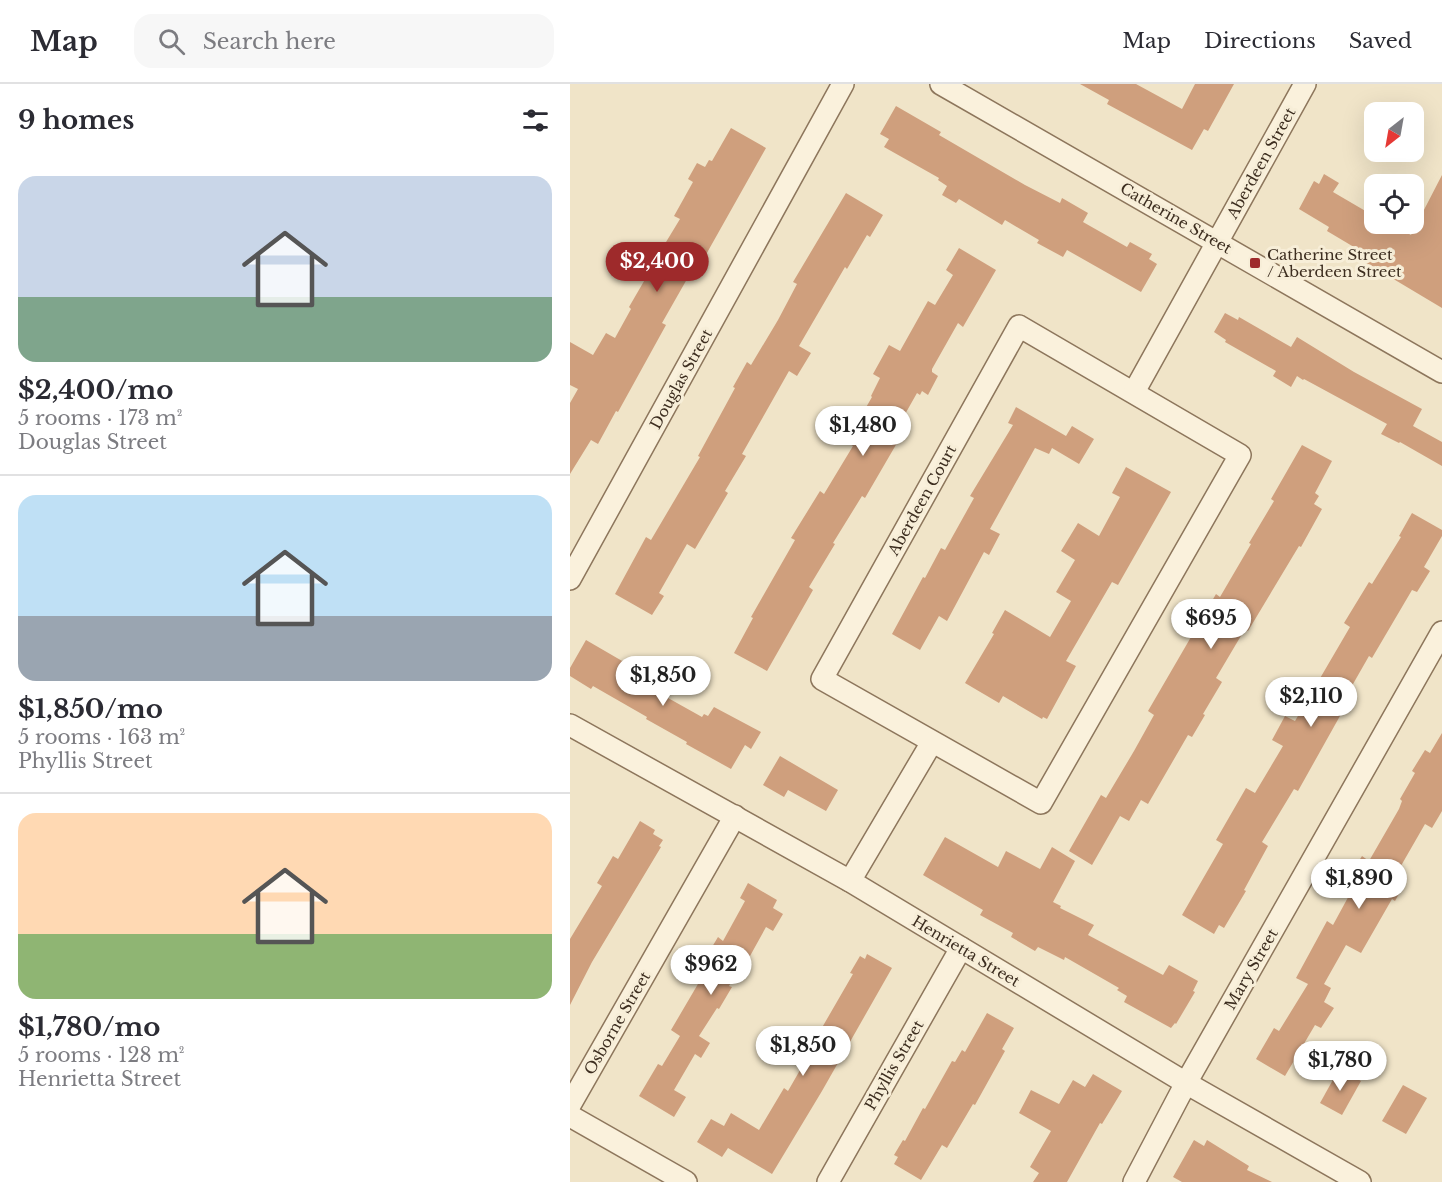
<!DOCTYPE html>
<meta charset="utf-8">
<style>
body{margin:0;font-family:"Libre Baskerville",serif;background:#f7f7f7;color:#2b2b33;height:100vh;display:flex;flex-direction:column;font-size:22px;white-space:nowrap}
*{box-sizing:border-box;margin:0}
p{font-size:20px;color:#7c7c81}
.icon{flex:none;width:33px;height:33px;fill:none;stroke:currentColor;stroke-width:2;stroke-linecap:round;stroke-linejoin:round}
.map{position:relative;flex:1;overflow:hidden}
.details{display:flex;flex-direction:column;background:#fff;width:570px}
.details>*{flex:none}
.needle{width:39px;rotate:211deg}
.fabs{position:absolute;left:794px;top:18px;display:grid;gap:12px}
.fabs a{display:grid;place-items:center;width:60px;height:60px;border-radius:12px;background:#fff;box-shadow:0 6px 24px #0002;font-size:30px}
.price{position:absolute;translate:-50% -51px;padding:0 14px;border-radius:21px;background:#fff;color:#222;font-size:20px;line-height:39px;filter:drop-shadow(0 2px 3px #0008)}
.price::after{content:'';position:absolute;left:50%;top:36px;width:18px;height:14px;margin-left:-9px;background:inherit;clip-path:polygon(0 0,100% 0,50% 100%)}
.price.on{background:#9e2a2b;color:#fff}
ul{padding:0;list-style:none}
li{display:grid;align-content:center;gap:12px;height:318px;padding:0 18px}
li+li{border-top:2px solid #e1e1e2}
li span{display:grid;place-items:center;height:186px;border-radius:18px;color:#555}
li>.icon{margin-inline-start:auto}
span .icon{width:108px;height:108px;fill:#fffc;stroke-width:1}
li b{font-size:26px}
h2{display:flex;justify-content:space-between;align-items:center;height:72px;padding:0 18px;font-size:26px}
header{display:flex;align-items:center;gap:36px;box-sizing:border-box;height:84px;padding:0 30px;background:#fff;border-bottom:2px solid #e1e1e2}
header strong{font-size:28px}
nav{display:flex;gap:33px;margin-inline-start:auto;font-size:21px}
.search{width:420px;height:54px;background:#f7f7f7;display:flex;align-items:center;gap:15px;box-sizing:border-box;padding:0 21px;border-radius:18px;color:#7c7c81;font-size:22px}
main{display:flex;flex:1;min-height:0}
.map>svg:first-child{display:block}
</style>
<header>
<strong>Map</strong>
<div class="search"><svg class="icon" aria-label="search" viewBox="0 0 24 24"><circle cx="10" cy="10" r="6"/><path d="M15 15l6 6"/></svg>Search here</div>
<nav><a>Map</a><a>Directions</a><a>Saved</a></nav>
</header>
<main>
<section class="details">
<h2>9 homes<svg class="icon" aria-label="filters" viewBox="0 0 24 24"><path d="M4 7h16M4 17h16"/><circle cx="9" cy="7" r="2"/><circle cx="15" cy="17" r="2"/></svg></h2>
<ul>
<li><span style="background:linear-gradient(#c9d6e8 65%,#7fa58c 0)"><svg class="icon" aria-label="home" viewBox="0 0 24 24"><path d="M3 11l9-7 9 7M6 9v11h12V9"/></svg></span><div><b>$2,400/mo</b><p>5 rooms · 173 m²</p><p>Douglas Street</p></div></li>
<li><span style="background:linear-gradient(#bfe0f5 65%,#9aa5b1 0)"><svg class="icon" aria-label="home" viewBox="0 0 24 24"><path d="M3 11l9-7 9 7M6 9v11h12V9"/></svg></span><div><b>$1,850/mo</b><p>5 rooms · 163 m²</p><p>Phyllis Street</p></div></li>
<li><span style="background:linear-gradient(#ffd9b3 65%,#8fb573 0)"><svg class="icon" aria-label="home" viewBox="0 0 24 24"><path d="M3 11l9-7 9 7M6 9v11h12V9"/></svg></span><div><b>$1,780/mo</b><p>5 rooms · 128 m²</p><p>Henrietta Street</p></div></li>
</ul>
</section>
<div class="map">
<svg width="872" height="1098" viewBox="0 0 872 1098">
<rect width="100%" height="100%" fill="#f0e4c8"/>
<g fill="#cf9f7d">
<path d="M510 0H566L612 25 625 0H664L638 47 634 45 622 66 537 20 539 16Z"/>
<path d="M326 22 371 48 369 51 455 101 490 119 492 114 518 129 513 138 557 163 560 158 582 170 579 175 587 180 571 208 497 166 493 173 467 159 469 156 435 136 432 141 389 115 386 119 372 111 377 102 368 96 369 94 314 63 319 55 310 50Z"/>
<path d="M161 44 196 64 129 183 125 181 92 239 96 241 48 328 46 327 28 360 21 356 0 390V319L8 305 0 301V258L23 271 36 249 45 254 61 225 59 223 77 192 76 191 110 135 104 132 123 98 118 95 127 79 135 83 139 76 142 77Z"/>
<path d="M754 90 769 99 763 108 804 132V140H821L841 151 872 91V224L795 178 799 172 757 147 759 143 729 125 744 97 749 100Z"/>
<path d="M276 109 313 131 300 153 297 151 277 185 275 183 229 262 241 269 227 292 219 287 172 370 176 372 155 407 158 409 125 465 117 460 89 509 94 512 82 531 45 510 76 453 81 456 130 373 128 372 165 304 163 303 177 278 181 281 208 236 227 200 223 198Z"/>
<path d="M389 164 426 186 393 243 388 239 362 285V288L368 292 358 311 352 307 350 311 347 309 321 355 327 359 295 414 292 412 263 459 265 460 239 503 243 506 197 587 164 569 183 534 181 533 225 456 221 454 250 407 254 410 283 362 276 358 302 313 301 312 310 294 303 290 319 261 330 267 358 217 365 221 383 191 376 186Z"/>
<path d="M655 229 668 236 669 233 721 263 727 253 784 288 852 325 843 342 872 358V382L830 358 829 359 811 350 817 340 734 295 733 296 727 292 721 303 703 292 706 287 655 258 656 256 644 248Z"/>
<path d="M446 323 496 352 502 342 524 355 509 380 482 364 479 370 465 364 420 445 430 450 419 471 414 468 377 537 369 532 350 566 322 550 353 493 355 494 371 464 375 466 404 414 400 412 443 341 438 339Z"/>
<path d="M732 361 762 377 745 409 749 412 744 420 752 425 731 463 729 462 678 547 675 545 646 594 652 598 633 630 635 631 622 653 618 651 578 720 571 716 559 737 550 732 522 781 499 767 531 711 536 714 564 667 584 631 578 627 646 510 650 513 681 460 679 459 704 417 701 415Z"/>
<path d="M556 383 601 408 548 501 542 498 496 577 506 582 477 635 473 633 472 635 433 612 429 619 395 599 424 550 422 549 435 526 480 553 501 517 486 508 505 476 491 467 508 439 529 452 550 413 542 409Z"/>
<path d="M842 429 872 446V452L854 483 860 487 847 508 842 506 802 574 799 572 771 621 775 623 728 707 724 705 692 758 698 762 674 806 676 807 654 844 649 841 644 850 612 831 653 760 646 756 676 704 685 709 713 662 702 656 715 632 725 637 780 543 774 539 799 498 802 500 831 453 829 452Z"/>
<path d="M16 556 78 592 73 600 132 633 134 630 138 632 144 623 191 648 181 665 175 661 161 685 116 660 117 658 76 635 77 633 23 602 21 605 0 592V584Z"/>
<path d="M872 649V727L862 744 855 740 828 787 825 795 834 801 825 817 822 815 791 869 776 861 754 900 761 904 754 918 764 924 751 944 745 941 715 992 686 975 704 944 709 947 738 900 726 894 757 837 763 841 788 795 789 792 782 788 792 772 799 777 829 725 832 717 830 715 845 689 842 687 855 666 860 669Z"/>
<path d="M210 672 268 706 256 727 218 706 214 713 193 701Z"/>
<path d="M70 737 85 746 83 750 93 756 89 762 91 763 22 878 0 921V855L32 802 27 799 43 772 48 775Z"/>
<path d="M375 753 428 783 436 767 470 785 482 763 505 777 483 818 491 822 490 824 524 841 518 851 593 891 599 881 628 897 623 907 625 908 606 940 605 939 601 944 554 918 557 912 547 906 549 904 495 873 494 876 468 863 465 867 441 853 443 849 410 831 413 826 353 791Z"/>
<path d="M178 799 207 816 203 824 213 830 203 847 196 843 180 872 177 871 159 902 162 903 149 925 147 924 129 952 140 959 131 974 125 970 104 1006 116 1013 104 1033 69 1012 88 980 92 982 110 952 101 946 145 871 139 868 148 853 153 857 175 817 170 814Z"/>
<path d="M297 870 322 884 252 1007 202 1090 158 1064 152 1073 127 1058 141 1035 154 1042 161 1029 189 1046 214 1004 218 1007 237 974 235 973 283 890 280 889 290 872 295 875Z"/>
<path d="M417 929 444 944 432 965 435 967 405 1021 403 1020 377 1064 372 1061 351 1096 324 1080 328 1073 324 1071 333 1056 335 1057 353 1024 355 1025 382 977 385 978 392 966 395 968Z"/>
<path d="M769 985 791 997 772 1031 750 1019Z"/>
<path d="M523 990 552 1007 532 1040 530 1039 497 1098H463L469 1089 460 1083 481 1047 449 1029 461 1006 489 1020 503 996 515 1003Z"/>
<path d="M833 1001 857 1014 836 1050 812 1037Z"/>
<path d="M624 1056 634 1062 637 1056 679 1082 677 1086 702 1098H612L603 1093Z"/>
</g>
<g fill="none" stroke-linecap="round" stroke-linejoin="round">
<defs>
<g id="minor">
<path d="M371 0 872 288"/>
<path d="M449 242 670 371 471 719 252 595Z"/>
<path d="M564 308 735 0"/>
<path d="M0 495 273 0"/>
<path d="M0 641 280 797 616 999 790 1098"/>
<path d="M280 797 362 658"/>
<path d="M0 1021 165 732"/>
<path d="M0 1032 116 1098"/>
<path d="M258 1098 391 864"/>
<path d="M564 1098 616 999 872 548"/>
</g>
</defs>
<use href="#minor" stroke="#8d765c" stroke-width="24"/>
<use href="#minor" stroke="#faf1dc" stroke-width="21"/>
</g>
<rect fill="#9e2a2b" stroke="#f7eed8" stroke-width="2" x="679" y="173" width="12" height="12" rx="3"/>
<g text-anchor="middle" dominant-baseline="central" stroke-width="6" stroke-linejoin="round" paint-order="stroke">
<g font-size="15" fill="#3d2e20" stroke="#f7eed8">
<text transform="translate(691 79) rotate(-61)">Aberdeen Street</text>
<text transform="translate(606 134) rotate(30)">Catherine Street</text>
<text transform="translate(111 295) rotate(-61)">Douglas Street</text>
<text transform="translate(352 416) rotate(-61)">Aberdeen Court</text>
<text transform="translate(396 867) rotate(31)">Henrietta Street</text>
<text transform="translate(681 885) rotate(-60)">Mary Street</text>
<text transform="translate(47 939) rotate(-60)">Osborne Street</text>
<text transform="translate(324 981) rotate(-60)">Phyllis Street</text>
</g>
<g font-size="15" fill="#3d2e20" stroke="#f7eed8" text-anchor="start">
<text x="697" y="170">Catherine Street<tspan x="697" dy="17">/ Aberdeen Street</tspan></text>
</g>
</g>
</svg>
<div class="fabs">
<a><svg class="needle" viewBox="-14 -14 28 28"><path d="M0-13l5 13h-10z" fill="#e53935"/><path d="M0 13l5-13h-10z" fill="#7c7c81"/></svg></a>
<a><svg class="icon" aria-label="locate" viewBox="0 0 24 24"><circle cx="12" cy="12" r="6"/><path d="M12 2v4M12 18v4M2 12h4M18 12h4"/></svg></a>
</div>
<b class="price on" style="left:87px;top:209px">$2,400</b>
<b class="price" style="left:293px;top:373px">$1,480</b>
<b class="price" style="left:641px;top:566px">$695</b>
<b class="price" style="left:93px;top:623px">$1,850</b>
<b class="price" style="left:741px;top:644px">$2,110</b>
<b class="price" style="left:789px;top:826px">$1,890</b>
<b class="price" style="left:141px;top:912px">$962</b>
<b class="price" style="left:233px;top:993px">$1,850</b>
<b class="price" style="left:770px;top:1008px">$1,780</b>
</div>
</main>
